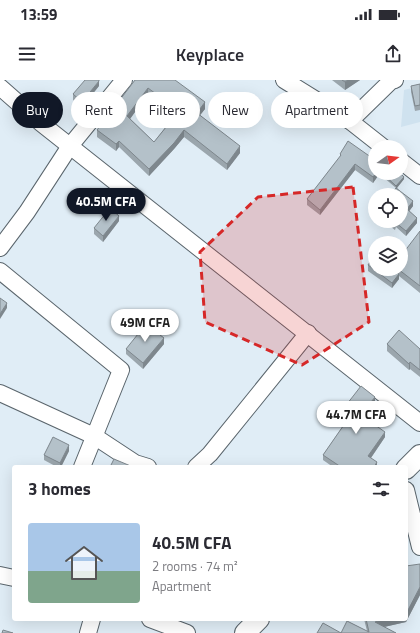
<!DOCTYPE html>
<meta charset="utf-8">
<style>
body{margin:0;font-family:"Titillium Web",sans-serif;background:#f7f7f7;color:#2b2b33;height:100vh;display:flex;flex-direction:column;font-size:15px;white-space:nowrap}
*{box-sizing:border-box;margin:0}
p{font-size:13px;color:#7c7c81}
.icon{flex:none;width:22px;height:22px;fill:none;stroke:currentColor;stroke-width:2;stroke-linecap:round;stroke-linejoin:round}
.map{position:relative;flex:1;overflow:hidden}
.details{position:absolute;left:12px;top:385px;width:396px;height:156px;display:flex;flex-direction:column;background:#fff;border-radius:4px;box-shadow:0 4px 16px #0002}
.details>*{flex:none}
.guide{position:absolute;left:12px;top:12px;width:396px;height:36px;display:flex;gap:8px}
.needle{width:26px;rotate:76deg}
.fabs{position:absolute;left:368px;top:60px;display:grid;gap:8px}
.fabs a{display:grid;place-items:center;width:40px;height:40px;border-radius:50%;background:#fff;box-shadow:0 4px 16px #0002;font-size:20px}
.price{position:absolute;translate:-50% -34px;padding:0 9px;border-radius:14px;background:#fff;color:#222;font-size:13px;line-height:26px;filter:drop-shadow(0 1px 2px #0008)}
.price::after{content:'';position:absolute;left:50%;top:24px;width:12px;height:9px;margin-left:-6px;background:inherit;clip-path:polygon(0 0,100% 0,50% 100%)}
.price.current{background:#111827;color:#fff}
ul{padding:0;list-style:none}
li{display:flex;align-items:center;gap:12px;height:100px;padding:0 16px}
li span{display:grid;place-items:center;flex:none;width:112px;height:80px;border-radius:4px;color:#555}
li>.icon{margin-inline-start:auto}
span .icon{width:48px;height:48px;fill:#fffc;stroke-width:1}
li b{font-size:17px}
h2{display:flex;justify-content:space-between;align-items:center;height:48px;padding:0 16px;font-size:17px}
.tag{padding:0 14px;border-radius:18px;background:#fff;box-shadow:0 4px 16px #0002;font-size:14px;line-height:36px}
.tag.current{background:#111827;color:#fff}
.status{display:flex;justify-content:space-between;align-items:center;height:28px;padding:0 20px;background:#fff;direction:ltr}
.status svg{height:11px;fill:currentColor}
header{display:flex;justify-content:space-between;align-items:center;height:52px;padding:0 16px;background:#fff;font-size:18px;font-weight:600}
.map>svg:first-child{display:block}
</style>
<div class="status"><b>13:59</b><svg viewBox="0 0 49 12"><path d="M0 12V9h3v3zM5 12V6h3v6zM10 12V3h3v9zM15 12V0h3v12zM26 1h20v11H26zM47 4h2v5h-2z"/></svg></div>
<header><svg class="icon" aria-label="menu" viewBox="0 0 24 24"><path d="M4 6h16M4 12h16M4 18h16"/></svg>Keyplace<svg class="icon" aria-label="share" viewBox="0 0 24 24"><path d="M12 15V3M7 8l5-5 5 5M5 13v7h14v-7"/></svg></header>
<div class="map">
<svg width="420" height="553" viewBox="0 0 420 553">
<rect width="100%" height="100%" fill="#e0edf6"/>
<path fill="#cfe2ef" d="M420 6V42L401 47 404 10Z"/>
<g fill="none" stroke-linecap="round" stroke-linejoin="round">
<defs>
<g id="minor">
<path d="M284 0 350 41 383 67"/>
<path d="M0 7 42 44 420 343"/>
<path d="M350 41 391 1 395 0"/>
<path d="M401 81 420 96"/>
<path d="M0 168 27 132 70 66 124 0"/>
<path d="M0 191 121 290 82 387"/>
<path d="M0 313 94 356 135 383 148 387"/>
<path d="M196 387 210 374 308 253"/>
<path d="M406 410 420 467"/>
<path d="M0 495 14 498"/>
<path d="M150 539 187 553"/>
<path d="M88 553 92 539"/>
</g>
<g id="tertiary">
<path d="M406 389 420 375"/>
<path d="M245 553 259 539"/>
</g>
</defs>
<use href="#minor" stroke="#5a656c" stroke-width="18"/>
<use href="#tertiary" stroke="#5a656c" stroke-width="22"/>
<use href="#minor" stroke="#fff" stroke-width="16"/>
<use href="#tertiary" stroke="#fff" stroke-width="20"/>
</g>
<g fill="#9ba6ad" fill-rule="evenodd">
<path d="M135 0 205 29 200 35 240 73 227 90 184 57 174 69 149 96 119 67 116 71 97 57V50ZM148 14 175 35 154 62 130 39Z"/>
<path d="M332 0H360L345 10Z"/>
<path d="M420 4V30L415 31 411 12V6Z"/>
<path d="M99 6 82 27 73 20V14Z"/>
<path d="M340 74 375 93H380L373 103 355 90 320 135 307 125V119L340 77Z"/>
<path d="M382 93 404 99 397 108 413 126 409 131 417 143 406 156 396 147 395 150 383 141H401L396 108 382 96Z"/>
<path d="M119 141 103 162 94 154V148Z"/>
<path d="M420 151V213L399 196V199L392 208 368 191V185L394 190V189H401Z"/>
<path d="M164 264 143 289 126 274V269Z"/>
<path d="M387 264 420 269V297L410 289 409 290 387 271Z"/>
<path d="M375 322 363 337 385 357 371 378 377 387H333L323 380V375L345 343 340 338V333Z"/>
<path d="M69 371 61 387H57L44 380V375Z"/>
<path d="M420 484V515L406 542 384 547 396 553H341L367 551 364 539H406Z"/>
</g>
<g fill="#7e878d">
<path d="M348 0H360L345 10V2Z"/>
<path d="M99 1V6L82 27V22Z"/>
<path d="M148 8V14L127 43V36Z"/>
<path d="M205 22V29L197 39V33Z"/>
<path d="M184 50V57L174 69 149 96V89Z"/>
<path d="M119 61V67L116 71V64Z"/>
<path d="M240 66V73L227 90V84Z"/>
<path d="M355 84V90L320 135V130Z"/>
<path d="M376 93H380L373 103V97Z"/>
<path d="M404 97V99L396 109V106Z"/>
<path d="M413 121V126L407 134V129Z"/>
<path d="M119 136V141L103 162V156Z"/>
<path d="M417 138V143L406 156V151Z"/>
<path d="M399 194V199L392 208V203Z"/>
<path d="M7 223V228L0 239V234Z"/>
<path d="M164 258V264L143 289V283Z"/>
<path d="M410 282V289L409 290V284Z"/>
<path d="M375 317V322L361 340V335Z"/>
<path d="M385 352V357L368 382V376Z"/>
<path d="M69 365V371L61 387H60V383Z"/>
<path d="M377 382V387H374Z"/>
<path d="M420 507V515L406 542 375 549V542L386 539H406V534Z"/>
</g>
<g fill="#b4c1c9" stroke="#7e878d" fill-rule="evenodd">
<path d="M85 0H99V1L82 22 73 14Z"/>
<path d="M135 0H175L205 22 197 33 240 66 227 84 184 50 174 63 149 89 119 61 116 64 97 50ZM148 8 179 31 154 62 127 36Z"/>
<path d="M342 0H348L345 2Z"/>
<path d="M420 4V25L415 26 411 6Z"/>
<path d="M348 61 375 80V93H376L373 97 355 84 320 130 307 119 341 75 340 74Z"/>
<path d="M382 93H400L404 97 396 106Z"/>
<path d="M396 108 413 121 407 129 417 138 406 151 396 143 395 145 390 141H401V115H390Z"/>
<path d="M110 128 119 136 103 156 94 148Z"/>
<path d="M420 151V206L398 189H401V176Z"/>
<path d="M374 176H375V189H393L399 194 392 203 368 185Z"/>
<path d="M0 218 7 223 0 234Z"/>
<path d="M146 244 164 258 143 283 126 269Z"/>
<path d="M399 250 420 269V290L410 282 409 284 387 264Z"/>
<path d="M361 306 375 317 361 335 385 352 368 376 377 382 374 387H341L323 375 348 339 340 333Z"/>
<path d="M53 357 69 365 60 383 44 375Z"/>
<path d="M114 379 133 387H110Z"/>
<path d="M420 484V507L406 534V486Z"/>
<path d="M366 539H386L375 542 396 553H341L347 541 369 552Z"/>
<path d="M323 543 341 553H317Z"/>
<path d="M3 550 13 553H2Z"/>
</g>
<path fill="#d62828" fill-opacity="0.2" stroke="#d62828" stroke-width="3" stroke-dasharray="8 5" stroke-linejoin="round" d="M353 107 369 242 302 285 205 242 200 172 258 117Z"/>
</svg>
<div class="fabs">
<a><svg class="needle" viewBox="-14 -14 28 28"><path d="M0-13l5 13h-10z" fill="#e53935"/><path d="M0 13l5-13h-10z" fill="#7c7c81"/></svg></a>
<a><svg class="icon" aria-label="locate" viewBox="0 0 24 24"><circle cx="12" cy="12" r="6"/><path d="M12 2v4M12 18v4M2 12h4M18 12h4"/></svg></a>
<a><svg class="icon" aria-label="layers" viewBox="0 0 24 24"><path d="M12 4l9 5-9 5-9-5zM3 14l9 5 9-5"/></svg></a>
</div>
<b class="price current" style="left:106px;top:142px">40.5M CFA</b>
<b class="price" style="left:145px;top:263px">49M CFA</b>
<b class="price" style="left:356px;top:355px">44.7M CFA</b>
<div class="guide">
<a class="tag current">Buy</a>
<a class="tag">Rent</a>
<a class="tag">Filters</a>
<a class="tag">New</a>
<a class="tag">Apartment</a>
</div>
<section class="details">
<h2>3 homes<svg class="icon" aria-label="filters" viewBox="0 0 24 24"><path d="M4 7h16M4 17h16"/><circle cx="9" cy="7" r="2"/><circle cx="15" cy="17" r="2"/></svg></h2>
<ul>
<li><span style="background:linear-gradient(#a9c7e8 60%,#7fa58c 0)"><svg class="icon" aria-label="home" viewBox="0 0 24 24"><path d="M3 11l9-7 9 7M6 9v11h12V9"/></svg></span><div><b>40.5M CFA</b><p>2 rooms · 74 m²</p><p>Apartment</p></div></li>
</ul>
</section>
</div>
